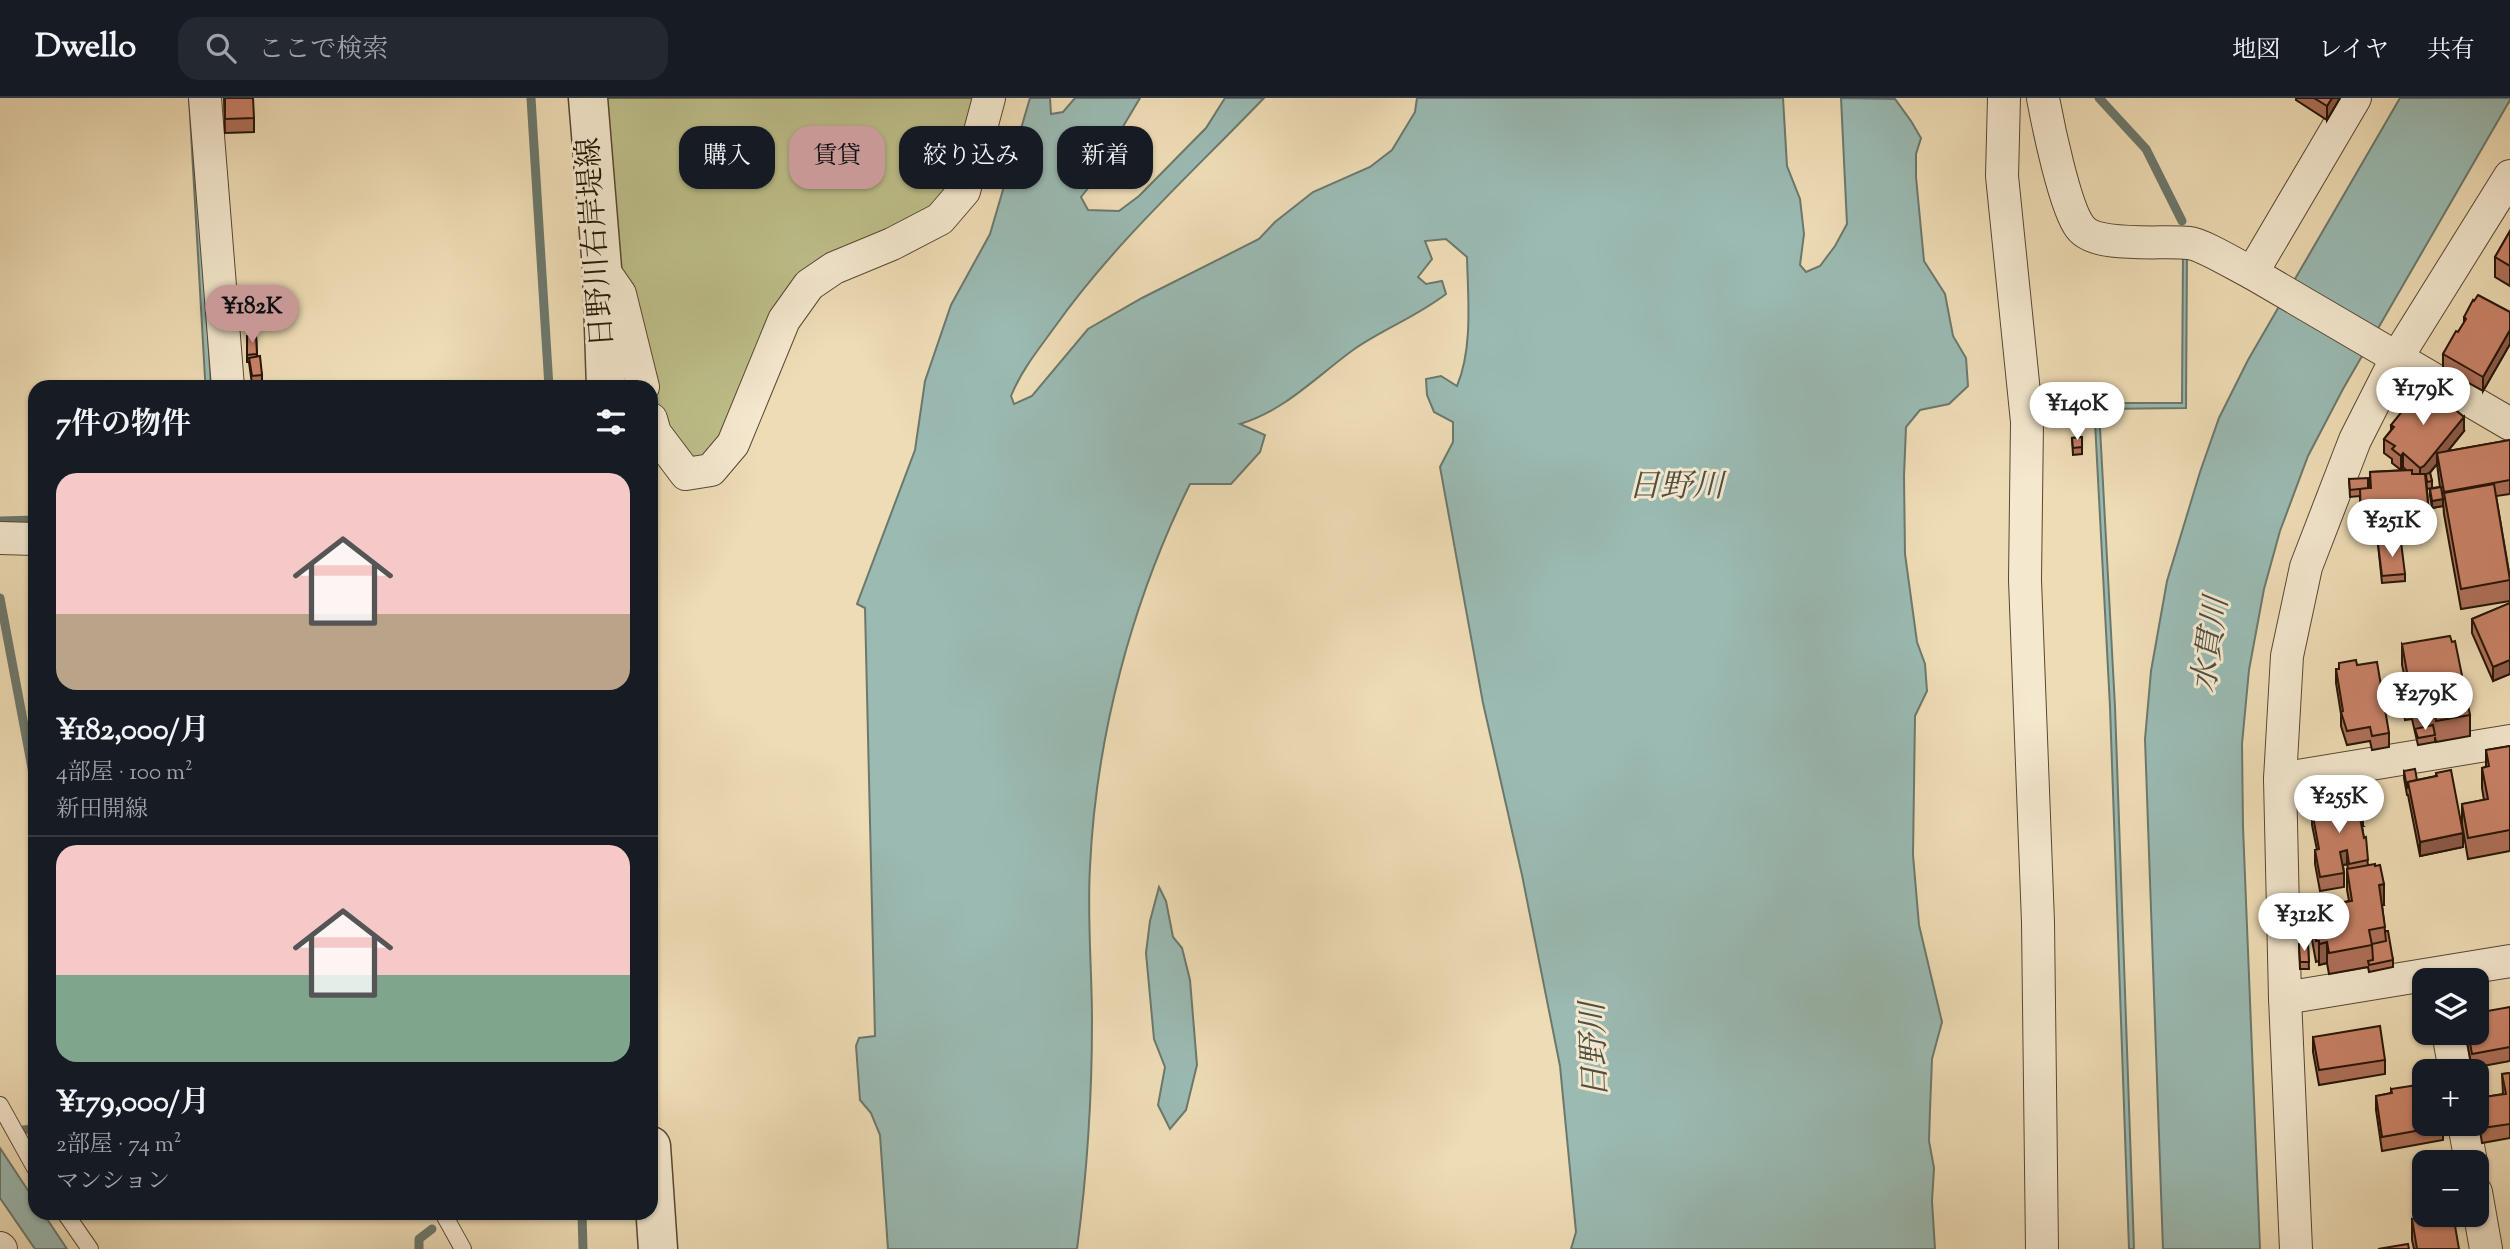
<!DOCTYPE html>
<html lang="ja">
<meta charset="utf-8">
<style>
body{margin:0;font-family:"Sorts Mill Goudy","Noto Serif JP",serif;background:#242831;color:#f1f3f6;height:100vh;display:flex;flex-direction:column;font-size:26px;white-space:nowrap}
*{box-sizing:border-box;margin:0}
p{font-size:23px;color:#9ea1a6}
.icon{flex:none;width:38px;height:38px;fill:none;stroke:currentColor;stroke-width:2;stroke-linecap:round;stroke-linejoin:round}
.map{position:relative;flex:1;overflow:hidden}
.sheet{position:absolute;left:28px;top:282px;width:630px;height:840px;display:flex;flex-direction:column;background:#171b24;border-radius:21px;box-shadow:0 2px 5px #0004}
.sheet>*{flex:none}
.top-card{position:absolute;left:679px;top:28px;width:665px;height:63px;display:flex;gap:14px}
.controls{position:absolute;left:2412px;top:870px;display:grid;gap:14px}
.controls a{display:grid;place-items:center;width:77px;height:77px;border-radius:14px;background:#171b24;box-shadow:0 2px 5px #0004;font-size:35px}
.price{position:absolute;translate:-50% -60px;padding:0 16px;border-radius:24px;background:#fff;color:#222;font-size:23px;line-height:46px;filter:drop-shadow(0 2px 4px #0008)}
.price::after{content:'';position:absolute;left:50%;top:42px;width:21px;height:16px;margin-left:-10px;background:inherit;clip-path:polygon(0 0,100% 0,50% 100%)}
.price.active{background:#c59692;color:#111}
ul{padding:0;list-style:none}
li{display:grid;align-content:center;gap:14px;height:371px;padding:0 28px}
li+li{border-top:2px solid #363941}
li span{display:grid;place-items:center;height:217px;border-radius:21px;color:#555}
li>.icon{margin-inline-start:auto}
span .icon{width:126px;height:126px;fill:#fffc;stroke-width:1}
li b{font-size:30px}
h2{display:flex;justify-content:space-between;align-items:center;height:84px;padding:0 28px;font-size:30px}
.pill{padding:0 24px;border-radius:21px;background:#171b24;box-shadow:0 2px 5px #0004;font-size:24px;line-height:63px}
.pill.active{background:#c59692;color:#111}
header{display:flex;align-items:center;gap:42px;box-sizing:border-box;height:98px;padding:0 35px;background:#171b24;border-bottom:2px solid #363941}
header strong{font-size:33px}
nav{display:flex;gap:38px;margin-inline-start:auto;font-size:24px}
.search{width:490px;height:63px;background:#242831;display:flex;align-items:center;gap:18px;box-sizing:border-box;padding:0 24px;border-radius:21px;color:#9ea1a6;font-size:26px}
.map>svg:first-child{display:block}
</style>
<header>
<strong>Dwello</strong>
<div class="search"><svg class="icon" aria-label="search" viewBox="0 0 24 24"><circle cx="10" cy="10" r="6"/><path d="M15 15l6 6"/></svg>ここで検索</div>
<nav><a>地図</a><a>レイヤ</a><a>共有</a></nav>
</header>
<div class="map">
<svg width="2510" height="1151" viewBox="0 0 2510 1151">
<rect width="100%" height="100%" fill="#eedcb5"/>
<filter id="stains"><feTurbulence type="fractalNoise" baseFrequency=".00286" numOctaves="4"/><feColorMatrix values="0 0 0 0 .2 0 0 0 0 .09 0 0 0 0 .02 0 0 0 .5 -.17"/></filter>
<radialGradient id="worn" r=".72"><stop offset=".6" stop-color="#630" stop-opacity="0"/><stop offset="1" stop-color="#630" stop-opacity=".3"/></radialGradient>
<path fill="#bdbf8a" stroke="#726a48" stroke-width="2" d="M602 0H979L948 102 827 165 729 339 694 366 665 337 632 209 612 160Z"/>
<g fill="#9abab2" stroke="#6c786d" stroke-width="2">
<path d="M189 0H193L196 23 211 289H206L205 280Z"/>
<path d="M1030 0H1050L1051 16 1063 14 1075 0H1140L1121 32 1101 74 1081 99 1088 112 1119 113 1139 98 1206 30 1225 0H1264C1192 75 1114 145 1054 230 1038 252 1021 273 1011 298L1014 306 1032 298 1088 231 1142 200 1259 141 1275 124 1313 94 1370 69 1392 52 1415 14 1417 0H1783L1787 68 1800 101 1804 136 1800 167 1806 174 1820 168 1835 148 1847 126 1841 0 1895 1 1911 23 1921 40 1916 56V79L1924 163 1945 196 1953 238 1966 260 1968 288 1949 306 1920 312 1906 329 1904 378 1905 456 1917 544 1925 566 1927 593 1915 618 1913 757 1919 827 1942 924 1932 961 1930 1012 1929 1043 1934 1070 1932 1103 1935 1151H1571L1576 1134 1560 968 1522 777 1483 605 1440 369 1453 344V324L1434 314 1427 297 1426 281 1441 278 1457 288C1473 250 1468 200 1467 159L1446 141 1425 143 1432 161 1418 179 1426 186 1442 183 1446 196C1416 219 1383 231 1353 252 1316 279 1284 313 1240 326L1265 337 1260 354 1231 386H1190C1132 503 1096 638 1090 769 1087 820 1092 872 1092 923 1092 999 1087 1076 1077 1151H888L880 1037 871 1015 860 1002 856 948 859 940 875 938 865 510 857 506 915 352 925 283 951 207 990 136Z"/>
<path d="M2400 0H2510V2L2343 291 2308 358 2280 433 2264 491 2249 572 2242 646 2243 729 2260 1151H2163L2145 641 2151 573 2167 483 2200 374 2219 320 2248 262Z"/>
<path d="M2183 153H2187L2186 310 2099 311 2115 609 2134 1151H2129L2110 609 2094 305H2182Z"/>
<path d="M1159 789 1166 803 1173 839 1182 850 1190 882 1197 967 1186 1012 1170 1031 1158 1007 1165 969 1154 941 1146 855 1150 823Z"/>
<path d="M0 1050 35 1103V1115H43L67 1151H35L0 1100Z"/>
</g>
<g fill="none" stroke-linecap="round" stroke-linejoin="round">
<g stroke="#6c786d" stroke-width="9">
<path d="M531 0 549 289"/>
<path d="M2099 0 2146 51 2182 123"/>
<path d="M0 423 35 422"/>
<path d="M0 500 35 686"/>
<path d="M23 1032 35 1031"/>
<path d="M582 1115 583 1151"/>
<path d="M419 1151V1141L432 1131"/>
</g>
<defs>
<g id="service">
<path d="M0 1007 35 1070"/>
<path d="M65 1115 90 1151"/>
<path d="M443 1115 463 1151"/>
</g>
<g id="minor">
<path d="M205 0 228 289"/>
<path d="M2004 0 2002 78 2027 324 2025 482 2038 824 2042 1151"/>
<path d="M2043 0C2048 27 2065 110 2080 129 2095 151 2163 142 2189 145 2204 147 2236 167 2252 175"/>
<path d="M2355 0 2252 175 2510 326"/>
<path d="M602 170 620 196 643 289"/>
<path d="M651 321 655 335 686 376 711 372 733 346 784 222 809 187 834 170 892 146 940 121 964 93 989 0"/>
<path d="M0 440 35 441"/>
<path d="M2280 681 2510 643"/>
<path d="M2285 900 2510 863"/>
<path d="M2448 934 2455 973"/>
<path d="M2464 1026 2471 1064"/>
<path d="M2476 1094 2486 1151"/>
<path d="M0 1150 1 1151"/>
<path d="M2296 1151 2285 900 2280 681 2287 558 2306 469 2355 342 2396 261 2510 78"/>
</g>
<g id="tertiary">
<path d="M588 0 602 170 606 289"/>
<path d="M651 1048 658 1151"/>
</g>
</defs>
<use href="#service" stroke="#584732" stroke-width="18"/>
<use href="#minor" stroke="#584732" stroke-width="34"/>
<use href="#tertiary" stroke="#584732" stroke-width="41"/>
<use href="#service" stroke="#f4e8cf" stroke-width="16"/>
<use href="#minor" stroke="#f4e8cf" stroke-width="32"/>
<use href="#tertiary" stroke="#f4e8cf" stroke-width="38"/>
</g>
<g fill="#ae7059" stroke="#261506" stroke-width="2" fill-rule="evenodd">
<path d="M224 0 254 20V34L225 35Z"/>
<path d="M2296 0H2340L2327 22 2296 2Z"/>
<path d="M2510 133V188L2495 179V159Z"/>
<path d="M2510 214V246L2483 293 2443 271V256L2464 225V219Z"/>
<path d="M256 237 257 258 262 277V284L252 286 249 264H247V238Z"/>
<path d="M2391 327 2464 333 2448 353 2510 342V396L2496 398 2510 480V503L2461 511 2444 416 2443 404V408L2432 410 2430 398V391L2432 390 2427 391 2426 380 2430 425V439L2366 443V437H2361L2360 398 2350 399 2349 381 2370 390V374L2406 372 2403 369 2401 372 2392 365V361L2384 355V341L2391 332ZM2437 366 2440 389 2432 390V383L2430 375Z"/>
<path d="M2082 339V356L2073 357 2072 340Z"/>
<path d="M2378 446 2405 476V483L2382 485Z"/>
<path d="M2510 505V576L2493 583 2472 535V521Z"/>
<path d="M2402 546 2470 617V638L2436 644 2435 639V644L2418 647 2412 621 2405 622 2402 602V581L2405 580 2402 567Z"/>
<path d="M2339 565 2357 567 2389 635V649L2372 652 2370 643 2347 647 2341 628V616L2336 585V571H2339Z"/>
<path d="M2510 648V753L2468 761 2462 726V706L2484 702 2482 690V670L2486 669V652Z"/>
<path d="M2404 673 2417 682 2436 678V675L2463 749 2420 758 2408 697H2407L2404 680Z"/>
<path d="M2328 701 2363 728H2362L2368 767 2384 807H2382L2385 833 2393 862V869L2369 874 2368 869 2329 876 2327 865 2319 867V863L2316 864 2310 831V810L2349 803 2347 792V771H2348L2347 766 2343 767 2344 775V789L2320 793 2315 766V752H2317L2312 727V713L2328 710Z"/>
<path d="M2299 846H2308L2309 871H2300Z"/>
<path d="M2510 909V963L2472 970 2465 934H2476Z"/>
<path d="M2313 939 2385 962V976L2319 987 2313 954Z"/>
<path d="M2510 975V1040L2482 1045 2477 1014V1000L2503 996 2502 976Z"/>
<path d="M2391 991 2424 1026H2452V1035L2443 1036V1042L2382 1053 2376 1012V998L2391 995Z"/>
<path d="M2412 1121 2459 1151H2414L2412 1142Z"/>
</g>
<g fill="#8d5b49" stroke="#261506" stroke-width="2">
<path d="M2332 0H2340L2327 22V8Z"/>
<path d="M2510 232V246L2483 293V279Z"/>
<path d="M2464 319V333L2439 364 2437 355V366L2426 379V376V380L2424 382 2420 384V370Z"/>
<path d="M2403 355V369L2401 372V358Z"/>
<path d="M2443 401V408L2432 410V403Z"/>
<path d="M2510 562V576L2493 583V569Z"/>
<path d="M2363 714V728L2359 729V715Z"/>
<path d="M2463 735V749L2420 758V744Z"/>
<path d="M2347 752V766L2340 768V754Z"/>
<path d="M2384 786V807L2379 808V787Z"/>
<path d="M2327 844V865L2319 867V846Z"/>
</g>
<g fill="#ca8268" stroke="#261506" stroke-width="2">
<path d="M225 0H253L254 20 225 21Z"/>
<path d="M2314 0H2332L2327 8Z"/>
<path d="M2510 133V168L2495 159Z"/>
<path d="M2478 197 2510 214V232L2483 279 2443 256 2456 233 2458 234 2466 221 2464 219 2473 202 2474 203Z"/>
<path d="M256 237 257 256 247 257V238Z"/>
<path d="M260 258 262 277 252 278 249 260Z"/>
<path d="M2424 286 2464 319 2424 368 2420 370 2403 355 2401 358 2392 351 2395 348 2384 341 2394 329 2391 327Z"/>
<path d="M2082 339V349L2073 350 2072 340Z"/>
<path d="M2510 342V382L2444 394 2437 355Z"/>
<path d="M2412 372V376H2425L2430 425 2366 429V423H2361L2360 390H2371L2370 374Z"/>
<path d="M2430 375 2432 383 2427 384 2426 376Z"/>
<path d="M2368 380V390L2350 392 2349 381Z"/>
<path d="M2494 386 2510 482 2461 491 2444 395Z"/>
<path d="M2441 389 2443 401 2432 403 2430 391Z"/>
<path d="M2401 444 2405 476 2382 478 2378 446Z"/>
<path d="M2510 505V562L2493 569 2472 521Z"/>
<path d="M2450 538 2452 544 2455 543 2470 617 2436 623 2434 613 2415 617 2412 600 2405 602 2402 581 2408 580 2402 546Z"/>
<path d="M2356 562 2357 567 2377 564 2389 635 2372 638 2370 629 2347 633 2341 614 2343 613 2336 571H2339V565Z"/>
<path d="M2433 627 2435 637 2418 640 2415 631Z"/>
<path d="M2510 648V732L2468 740 2462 706 2488 701 2482 670 2489 668 2486 652Z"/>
<path d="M2415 671 2417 682 2408 684V689L2407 690 2404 673Z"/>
<path d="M2451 672 2463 735 2420 744 2408 684 2437 678 2436 675Z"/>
<path d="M2356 696 2357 701H2360L2363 714 2359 715 2364 740 2366 739 2368 762 2349 766 2347 752 2340 754 2344 775 2320 779 2315 752 2319 751 2312 713 2329 709 2328 701Z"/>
<path d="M2375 766V768L2380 767 2384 786 2379 787 2385 829 2369 832 2372 847 2329 855 2327 844 2319 846V843H2316L2310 810 2352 803 2347 771Z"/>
<path d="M2385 833H2388L2393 862 2369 867 2368 863 2373 862 2372 846 2386 843Z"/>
<path d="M2299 846H2308L2309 864H2300Z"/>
<path d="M2510 909V949L2472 956 2468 934H2476V915Z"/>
<path d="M2380 928 2385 962 2319 972 2313 939Z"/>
<path d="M2510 975V1026L2482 1030 2477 1000 2506 996 2502 976Z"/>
<path d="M2424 986V1026H2442L2443 1028 2382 1039 2376 998 2392 995 2391 991Z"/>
<path d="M2439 1116H2453L2459 1151H2417L2412 1121Z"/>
<path d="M2408 1146 2409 1151H2378Z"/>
</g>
<g text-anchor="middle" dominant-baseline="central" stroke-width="6" stroke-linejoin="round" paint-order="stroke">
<g font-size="30" fill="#261506" stroke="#f4e8cf">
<text transform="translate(597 144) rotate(-94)">日野川右岸堤線</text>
</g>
<g font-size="32" font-style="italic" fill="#4f4f42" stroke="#f4e8cf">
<text x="1676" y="390">日野川</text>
<text transform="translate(2212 547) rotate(-82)">水貫川</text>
<text transform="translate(1596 952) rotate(-92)">日野川</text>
</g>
</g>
<rect width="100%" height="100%" filter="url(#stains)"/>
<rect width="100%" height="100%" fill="url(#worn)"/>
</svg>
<div class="controls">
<a><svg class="icon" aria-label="layers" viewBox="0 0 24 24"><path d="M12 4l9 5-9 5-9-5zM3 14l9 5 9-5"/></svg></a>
<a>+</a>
<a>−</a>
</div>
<b class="price active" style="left:252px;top:247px">¥182K</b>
<b class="price" style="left:2423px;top:329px">¥179K</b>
<b class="price" style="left:2077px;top:344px">¥140K</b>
<b class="price" style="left:2392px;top:461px">¥251K</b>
<b class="price" style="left:2425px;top:634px">¥279K</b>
<b class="price" style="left:2339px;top:737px">¥255K</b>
<b class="price" style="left:2304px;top:855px">¥312K</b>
<div class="top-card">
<a class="pill">購入</a>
<a class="pill active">賃貸</a>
<a class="pill">絞り込み</a>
<a class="pill">新着</a>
</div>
<section class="sheet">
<h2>7件の物件<svg class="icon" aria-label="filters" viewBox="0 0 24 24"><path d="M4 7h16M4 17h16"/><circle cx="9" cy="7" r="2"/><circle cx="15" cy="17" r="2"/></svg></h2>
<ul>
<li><span style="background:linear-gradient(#f6c9c9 65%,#b9a48a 0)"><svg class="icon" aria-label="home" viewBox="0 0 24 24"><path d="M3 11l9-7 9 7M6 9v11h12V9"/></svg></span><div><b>¥182,000/月</b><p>4部屋 · 100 m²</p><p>新田開線</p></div></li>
<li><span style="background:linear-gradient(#f6c9c9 60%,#7fa58c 0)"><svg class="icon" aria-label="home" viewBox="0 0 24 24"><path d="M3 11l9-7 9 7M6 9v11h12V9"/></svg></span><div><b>¥179,000/月</b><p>2部屋 · 74 m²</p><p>マンション</p></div></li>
</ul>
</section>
</div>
